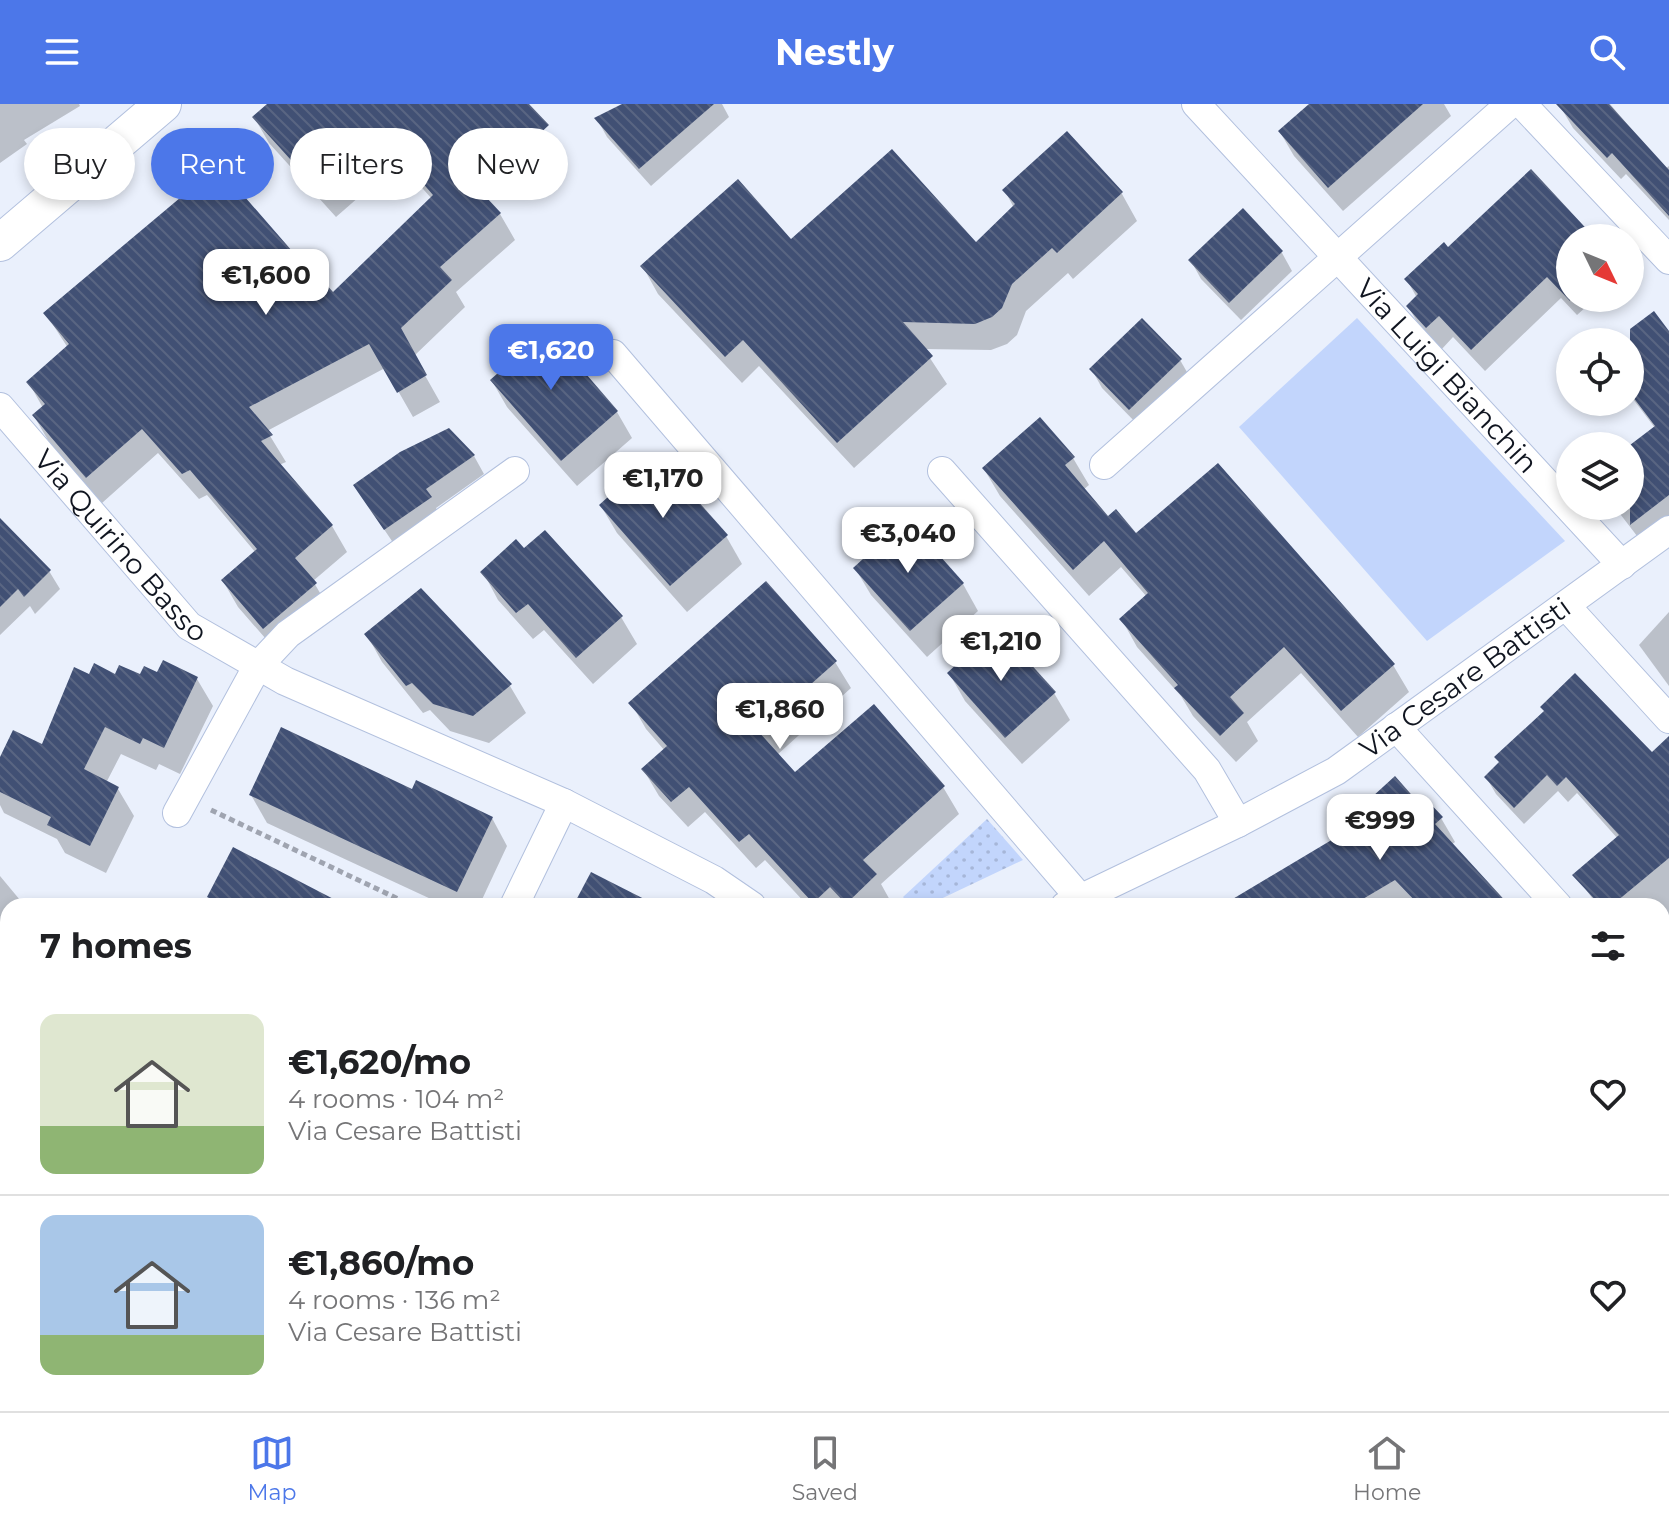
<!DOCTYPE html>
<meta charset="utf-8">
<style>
body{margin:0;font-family:Montserrat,sans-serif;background:#f6f6f6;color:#202124;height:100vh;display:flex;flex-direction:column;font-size:30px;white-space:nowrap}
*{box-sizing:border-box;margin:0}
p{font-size:26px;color:#757577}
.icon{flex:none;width:44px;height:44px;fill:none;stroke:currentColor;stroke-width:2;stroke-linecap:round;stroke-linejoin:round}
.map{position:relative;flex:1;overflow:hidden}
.panel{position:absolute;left:0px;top:794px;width:1670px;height:514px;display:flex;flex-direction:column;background:#fff;border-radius:24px 24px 0 0;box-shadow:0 4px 12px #0003}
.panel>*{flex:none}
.hud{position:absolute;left:24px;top:24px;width:800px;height:72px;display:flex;gap:16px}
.needle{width:52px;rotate:133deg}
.controls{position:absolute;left:1556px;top:120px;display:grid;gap:16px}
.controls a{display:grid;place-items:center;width:88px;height:88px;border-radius:50%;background:#fff;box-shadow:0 4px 12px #0003;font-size:40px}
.price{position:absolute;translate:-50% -68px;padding:0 18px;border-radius:16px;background:#fff;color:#222;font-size:26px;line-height:52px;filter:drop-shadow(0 2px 4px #0008)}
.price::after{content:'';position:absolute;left:50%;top:48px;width:24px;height:18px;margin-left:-12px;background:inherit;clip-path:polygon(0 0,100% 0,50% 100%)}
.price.active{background:#4c77e9;color:#fff}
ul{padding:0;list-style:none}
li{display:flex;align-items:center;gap:24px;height:200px;padding:0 40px}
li+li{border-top:2px solid #e0e0e0}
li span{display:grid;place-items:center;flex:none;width:224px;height:160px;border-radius:16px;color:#555}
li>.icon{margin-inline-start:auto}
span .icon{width:96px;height:96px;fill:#fffc;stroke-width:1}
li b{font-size:34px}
h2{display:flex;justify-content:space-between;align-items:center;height:96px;padding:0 40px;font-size:34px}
.tag{padding:0 28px;border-radius:36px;background:#fff;box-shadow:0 4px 12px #0003;font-size:28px;line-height:72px}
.tag.active{background:#4c77e9;color:#fff}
header{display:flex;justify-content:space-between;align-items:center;height:104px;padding:0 40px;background:#4c77e9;color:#fff;font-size:36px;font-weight:700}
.menu{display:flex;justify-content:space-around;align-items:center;height:112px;border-top:2px solid #e0e0e0;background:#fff;font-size:22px;color:#757577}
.menu a{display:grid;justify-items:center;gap:4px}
.menu .active{color:#4c77e9}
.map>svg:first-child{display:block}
</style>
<header><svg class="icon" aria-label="menu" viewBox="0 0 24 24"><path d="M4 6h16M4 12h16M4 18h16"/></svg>Nestly<svg class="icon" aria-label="search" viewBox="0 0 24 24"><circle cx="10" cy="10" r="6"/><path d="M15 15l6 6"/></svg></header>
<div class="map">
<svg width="1669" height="1307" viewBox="0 0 1669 1307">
<defs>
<pattern id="grass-dots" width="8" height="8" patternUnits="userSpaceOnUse" patternTransform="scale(2)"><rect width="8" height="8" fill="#c2d5fc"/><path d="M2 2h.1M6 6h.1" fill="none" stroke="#a6b6d8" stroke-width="1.8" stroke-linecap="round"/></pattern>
<pattern id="building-back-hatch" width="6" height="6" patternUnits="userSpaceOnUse" patternTransform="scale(2)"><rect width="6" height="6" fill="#415074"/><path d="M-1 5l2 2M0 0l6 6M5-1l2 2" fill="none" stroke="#596582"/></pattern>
</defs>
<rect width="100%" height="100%" fill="#eaf0fc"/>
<path fill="url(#grass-dots)" d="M987 715 1023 756 926 802H911L903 793Z"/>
<path fill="#c2d5fc" d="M1357 214 1565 437 1427 537 1239 323Z"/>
<g fill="#0003">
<path d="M0 0H79L80 2 24 36 27 40 0 59Z"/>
<path d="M270 0H527L547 31 481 91 500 110 515 136 456 188 465 203 414 252 440 298 413 313 385 264 267 327 286 358 279 361 332 422 347 448 313 477 330 506 279 550 238 503 223 477 256 449 207 391 199 395 158 349 102 399 49 338 34 312 43 304 29 279 68 244 46 210 299 158 333 191 432 95 399 58 336 113 269 39 254 13Z"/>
<path d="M626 0H722L729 13 651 82 607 33 597 15Z"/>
<path d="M1312 0H1444L1451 12 1343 107 1294 52 1280 28Z"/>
<path d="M1563 0H1610L1665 65 1669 62V116L1626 70 1621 75 1573 24 1560 2Z"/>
<path d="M1067 30 1122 90 1137 117 1073 175 1068 169 1026 207 1017 231 1007 240 991 246 924 245 947 280 854 364 759 262 742 279 658 190 643 163 791 138 976 141 1014 104 1005 87Z"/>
<path d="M1531 68 1593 134H1570V194H1596L1577 211 1561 194 1485 267 1453 233 1441 246 1421 225 1408 202 1417 194 1407 176 1448 146Z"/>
<path d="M1242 107 1282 149 1292 167 1241 216 1201 175 1191 157Z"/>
<path d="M1669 234V422L1644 441 1614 402H1630V344L1655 324 1630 291V261Z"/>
<path d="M530 243 617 308 632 334 577 382 507 303 492 277 505 265 494 246Z"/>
<path d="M1180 256 1191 275 1140 323 1102 284 1092 266Z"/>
<path d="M474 352 484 370 436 404 441 413 396 443 367 400Z"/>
<path d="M1073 354 1089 381 1083 386 1107 415 1393 561 1409 588 1358 633 1301 569 1247 618 1258 637 1236 658 1193 612 1181 592 1137 543 1122 516 1147 493 1121 463 1089 492 1000 392 984 365Z"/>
<path d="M601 402 726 432 742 460 687 508 617 429Z"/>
<path d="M0 425 49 467 60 485 35 510 30 502 0 531Z"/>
<path d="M524 447 621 513 637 540 593 580 544 526 533 535 498 496 483 468Z"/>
<path d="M855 464 963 480 978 507 927 553 871 491Z"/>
<path d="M420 486 510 582 526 609 489 639 450 627 430 606 423 609 382 558 367 531Z"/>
<path d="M1669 508V582L1639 541Z"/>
<path d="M835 558 851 584 777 651 795 671 943 683 959 710 881 780 891 798 886 802H808L765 756 756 764 705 708 688 723 659 692 643 665 665 647 646 625 631 599Z"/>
<path d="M949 569 1054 589 1070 616 1022 660 965 597Z"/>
<path d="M158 571 197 575 213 602 180 670 159 660 156 666 121 650 106 679 118 685 134 712 106 769 65 749 57 735 4 709 0 701V658L43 643 89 573Z"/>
<path d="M1652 651 1669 660V866L1667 864 1662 868V802H1598L1575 771 1618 735 1577 689 1568 698 1558 687 1524 720 1496 690 1486 673Z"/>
<path d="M413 688 492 714 507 742 479 802H446L267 719 251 691Z"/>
<path d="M1417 699 1441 714 1455 738 1451 741 1508 802H1414L1411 799 1405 802H1242Z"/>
<path d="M234 745 261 802H205Z"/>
<path d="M0 772 25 802H8V831L0 822Z"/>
<path d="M124 795 130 802H116Z"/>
<path d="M0 889 8 903V994L4 990 0 994Z"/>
<path d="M1662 972 1669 980V1307H1526L1534 1300H1662Z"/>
<path d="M8 1060V1179L0 1171V1067Z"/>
<path d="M8 1229V1300H82L76 1307H7L0 1300V1238Z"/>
<path d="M212 1300H298L291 1307H206Z"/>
<path d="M363 1300H384L392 1307H357Z"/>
<path d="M463 1300H510L503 1307H470Z"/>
<path d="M763 1300H853L849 1307H767Z"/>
<path d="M992 1300H1081L1076 1307H996Z"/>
<path d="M1240 1300H1333L1341 1307H1234Z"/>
</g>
<g fill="url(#building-back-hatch)">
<path d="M267 0H529L549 21 535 34 541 41 486 93 501 109 440 163 452 176 401 224 427 271 397 289 369 240 249 303 273 331 261 337 333 421 295 454 317 479 263 525 221 476 257 445 190 366 182 370 142 325 86 374 32 311 45 300 26 278 69 240 43 209 218 62 299 155 302 153 333 188 433 91 383 33 320 88 252 13Z"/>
<path d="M622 0H714L639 65 594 14Z"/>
<path d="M1309 0H1423L1328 84 1278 27Z"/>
<path d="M1556 0H1609L1669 66V112L1612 49 1607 54Z"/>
<path d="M1067 27 1123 88 1057 149 1052 144 1012 180 1002 204 992 213 975 220 903 218 933 252 837 339 743 236 725 253 640 162 738 75 791 135 892 45 976 138 1015 100 1002 86Z"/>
<path d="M1531 65 1595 134H1570V197L1547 173 1471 246 1439 212 1426 224 1406 202 1418 190 1404 175 1444 138 1448 143Z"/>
<path d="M1243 104 1283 147 1229 199 1188 156Z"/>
<path d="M1654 207 1669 227V391L1630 421V341L1655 322 1630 289V225Z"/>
<path d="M1142 214 1182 255 1129 306 1089 265Z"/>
<path d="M518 224 531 241 548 226 618 307 561 357 490 276 506 262 492 245Z"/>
<path d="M1040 313 1075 353 1065 361 1108 412 1116 405 1136 429 1218 359 1395 560 1341 607 1284 543 1230 593 1244 609 1220 632 1174 584 1178 581 1119 515 1148 489 1104 437 1073 466 982 364Z"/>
<path d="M449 324 475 351 426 385 432 393 384 426 353 381 400 348Z"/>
<path d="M656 350 728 431 670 482 599 401Z"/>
<path d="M0 414 51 466 24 493 18 485 0 503Z"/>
<path d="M907 415 964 479 910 527 853 464Z"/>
<path d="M545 426 623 512 576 554 528 500 516 509 480 468 516 435 524 444Z"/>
<path d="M766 477 837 557 758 627 795 668 874 600 945 682 863 756 877 770 846 800 830 783 813 799 749 730 739 738 689 683 671 698 641 665 667 642 628 599Z"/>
<path d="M421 484 512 580 473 612 433 600 412 579 406 582 364 530Z"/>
<path d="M997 523 1056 588 1005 634 947 569Z"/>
<path d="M163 556 198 573 164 644 143 634 140 640 105 623 84 665 119 683 90 742 47 721 51 713 0 688V653L13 626 42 640 74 563 89 570 94 559 115 570 119 561 140 570 144 562 157 568Z"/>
<path d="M1575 569 1652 648 1669 632V754L1611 802H1601L1572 771 1619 731 1566 673 1557 682 1547 671 1514 704 1484 673 1499 658 1494 653 1544 607 1540 603Z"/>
<path d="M281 623 412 685 416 676 493 713 457 788 249 691Z"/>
<path d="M1395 672 1417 697 1423 692 1443 713 1435 720 1510 802H1420L1395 776 1351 802H1221L1355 722 1349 714Z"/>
<path d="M233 743 347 802H225L207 793Z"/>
<path d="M591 768 658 802H573Z"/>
</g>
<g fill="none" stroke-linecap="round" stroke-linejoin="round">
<defs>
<g id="minor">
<path id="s1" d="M1196 0 1622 461"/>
<path d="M1522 0 1669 156"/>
<path d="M613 250 1080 794"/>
<path id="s2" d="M0 303 189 522 285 577 564 699 714 776 752 802"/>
<path d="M1104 361 1510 0"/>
<path d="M942 367 1207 666 1238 719"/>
<path d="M1566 502 1669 615"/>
<path d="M1396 623 1558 802"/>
<path d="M177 709 257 563 288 530 515 367"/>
<path d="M514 802 564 699"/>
<path id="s3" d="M1065 802 1238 719 1336 667 1669 426"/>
<path d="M1662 916 1669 924"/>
<path d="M0 1024 8 1017"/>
<path d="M1430 1300 1437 1307"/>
<path d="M123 1307 131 1300"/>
<path d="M687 1307 693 1300"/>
</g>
<path id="tertiary" d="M0 139 163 0"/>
</defs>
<use href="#minor" stroke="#b2c0de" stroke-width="30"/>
<use href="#tertiary" stroke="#b2c0de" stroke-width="38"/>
<path stroke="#9fa4b0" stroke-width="5" stroke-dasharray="6 4" stroke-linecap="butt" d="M211 706 413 802"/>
<use href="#minor" stroke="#fff" stroke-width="28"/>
<use href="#tertiary" stroke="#fff" stroke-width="36"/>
</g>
<g text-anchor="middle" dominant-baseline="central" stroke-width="8" stroke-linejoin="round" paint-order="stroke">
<g font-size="28" fill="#101520" stroke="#fdfdfd">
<text stroke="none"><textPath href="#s1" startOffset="370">Via Luigi Bianchin</textPath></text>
<text stroke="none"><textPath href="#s2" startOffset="184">Via Quirino Basso</textPath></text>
<text stroke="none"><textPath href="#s3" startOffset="462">Via Cesare Battisti</textPath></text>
</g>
</g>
</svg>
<div class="controls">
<a><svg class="needle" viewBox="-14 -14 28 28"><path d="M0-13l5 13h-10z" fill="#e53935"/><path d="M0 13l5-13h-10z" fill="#757577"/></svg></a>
<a><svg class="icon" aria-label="locate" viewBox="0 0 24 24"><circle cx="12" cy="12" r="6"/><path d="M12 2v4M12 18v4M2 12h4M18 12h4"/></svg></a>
<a><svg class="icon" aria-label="layers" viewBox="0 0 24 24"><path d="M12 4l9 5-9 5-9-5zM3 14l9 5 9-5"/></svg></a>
</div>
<b class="price" style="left:266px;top:213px">€1,600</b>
<b class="price active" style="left:551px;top:288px">€1,620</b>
<b class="price" style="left:663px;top:416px">€1,170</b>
<b class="price" style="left:908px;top:471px">€3,040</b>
<b class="price" style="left:1001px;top:579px">€1,210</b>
<b class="price" style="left:780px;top:647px">€1,860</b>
<b class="price" style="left:1380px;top:758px">€999</b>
<div class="hud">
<a class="tag">Buy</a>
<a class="tag active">Rent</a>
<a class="tag">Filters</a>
<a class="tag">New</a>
</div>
<section class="panel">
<h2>7 homes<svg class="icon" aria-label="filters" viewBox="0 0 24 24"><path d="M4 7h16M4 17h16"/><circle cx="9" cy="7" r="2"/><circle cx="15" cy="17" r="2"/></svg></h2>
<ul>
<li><span style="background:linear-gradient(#dfe7d0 70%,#8fb573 0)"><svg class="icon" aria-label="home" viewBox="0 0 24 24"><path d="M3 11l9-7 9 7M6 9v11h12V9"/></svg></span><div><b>€1,620/mo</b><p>4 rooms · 104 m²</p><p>Via Cesare Battisti</p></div><svg class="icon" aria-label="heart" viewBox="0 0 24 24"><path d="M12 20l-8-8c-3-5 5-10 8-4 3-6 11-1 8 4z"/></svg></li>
<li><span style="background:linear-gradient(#a9c7e8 75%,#8fb573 0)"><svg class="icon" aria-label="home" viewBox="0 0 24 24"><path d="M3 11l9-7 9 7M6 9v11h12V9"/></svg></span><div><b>€1,860/mo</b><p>4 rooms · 136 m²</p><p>Via Cesare Battisti</p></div><svg class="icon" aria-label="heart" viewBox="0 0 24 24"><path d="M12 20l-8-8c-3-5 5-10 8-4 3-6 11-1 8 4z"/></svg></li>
</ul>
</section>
</div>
<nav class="menu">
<a class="active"><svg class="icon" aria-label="map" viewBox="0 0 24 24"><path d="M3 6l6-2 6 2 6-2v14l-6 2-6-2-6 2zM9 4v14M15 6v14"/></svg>Map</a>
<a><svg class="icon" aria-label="saved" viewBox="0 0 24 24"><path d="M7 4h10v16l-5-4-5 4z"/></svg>Saved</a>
<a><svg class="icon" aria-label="home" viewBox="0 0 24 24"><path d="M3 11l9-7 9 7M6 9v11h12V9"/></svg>Home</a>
</nav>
